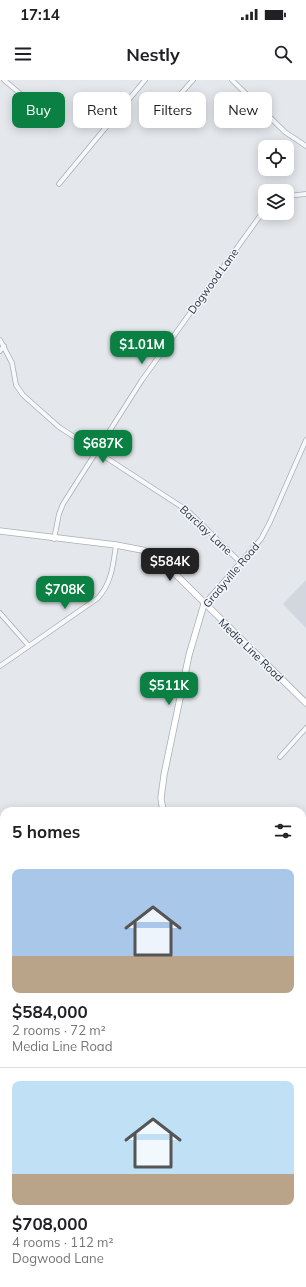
<!DOCTYPE html>
<meta charset="utf-8">
<style>
body{margin:0;font-family:Mulish,sans-serif;background:#f6f6f6;color:#202124;height:100vh;display:flex;flex-direction:column;font-size:15px;white-space:nowrap}
*{box-sizing:border-box;margin:0}
p{font-size:13px;color:#757577}
.icon{flex:none;width:22px;height:22px;fill:none;stroke:currentColor;stroke-width:2;stroke-linecap:round;stroke-linejoin:round}
.map{position:relative;flex:1;overflow:hidden}
.drawer{position:absolute;left:0px;top:727px;width:306px;height:480px;display:flex;flex-direction:column;background:#fff;border-radius:12px 12px 0 0;box-shadow:0 2px 10px #0003}
.drawer>*{flex:none}
.hud{position:absolute;left:12px;top:12px;width:282px;height:36px;display:flex;gap:8px}
.controls{position:absolute;left:258px;top:60px;display:grid;gap:8px}
.controls a{display:grid;place-items:center;width:36px;height:36px;border-radius:8px;background:#fff;box-shadow:0 2px 10px #0003;font-size:20px}
.price{position:absolute;translate:-50% -34px;padding:0 9px;border-radius:8px;background:#0b8043;color:#fff;font-size:13px;line-height:26px;filter:drop-shadow(0 1px 2px #0008)}
.price::after{content:'';position:absolute;left:50%;top:24px;width:12px;height:9px;margin-left:-6px;background:inherit;clip-path:polygon(0 0,100% 0,50% 100%)}
.price.active{background:#222;color:#fff}
ul{padding:0;list-style:none}
li{display:grid;align-content:center;gap:8px;height:212px;padding:0 12px}
li+li{border-top:1px solid #e0e0e0}
li span{display:grid;place-items:center;height:124px;border-radius:8px;color:#555}
li>.icon{margin-inline-start:auto}
span .icon{width:72px;height:72px;fill:#fffc;stroke-width:1}
li b{font-size:17px}
h2{display:flex;justify-content:space-between;align-items:center;height:48px;padding:0 12px;font-size:17px}
.tag{padding:0 14px;border-radius:8px;background:#fff;box-shadow:0 2px 10px #0003;font-size:14px;line-height:36px}
.tag.active{background:#0b8043;color:#fff}
.status{display:flex;justify-content:space-between;align-items:center;height:28px;padding:0 20px;background:#fff;direction:ltr}
.status svg{height:11px;fill:currentColor}
header{display:flex;justify-content:space-between;align-items:center;height:52px;padding:0 12px;background:#fff;font-size:18px;font-weight:700}
.map>svg:first-child{display:block}
</style>
<div class="status"><b>17:14</b><svg viewBox="0 0 49 12"><path d="M0 12V9h3v3zM5 12V6h3v6zM10 12V3h3v9zM15 12V0h3v12zM26 1h20v11H26zM47 4h2v5h-2z"/></svg></div>
<header><svg class="icon" aria-label="menu" viewBox="0 0 24 24"><path d="M4 6h16M4 12h16M4 18h16"/></svg>Nestly<svg class="icon" aria-label="search" viewBox="0 0 24 24"><circle cx="10" cy="10" r="6"/><path d="M15 15l6 6"/></svg></header>
<div class="map">
<svg width="306" height="1207" viewBox="0 0 306 1207">
<rect width="100%" height="100%" fill="#e4e7ec"/>
<path fill="#d2d6de" d="M306 500V548L283 524Z"/>
<g fill="#c9d6c5">
<rect x="0" y="816" width="4" height="72"/>
<path d="M0 941 4 944V976H0Z"/>
<path d="M302 1188 306 1189V1207H212L201 1203H302Z"/>
</g>
<g fill="none" stroke-linecap="round" stroke-linejoin="round">
<g stroke="#9fb4cc" stroke-width="1.5">
<path d="M0 972H4"/>
<path d="M302 1184 306 1183"/>
<path d="M13 1207 14 1203"/>
</g>
<defs>
<g id="street">
<path d="M4 0 29 21"/>
<path d="M232 0 285 52 306 66"/>
<path d="M165 35 170 26 193 0"/>
<path d="M59 104 145 0"/>
<path d="M287 116 306 114"/>
<path d="M0 260 12 283 16 305 23 315 59 347 188 431 241 483"/>
<path d="M0 271 4 266"/>
<path d="M54 459 59 434 63 424 142 300 265 129"/>
<path d="M204 524 261 459 270 442 306 360"/>
<path d="M0 533 28 565"/>
<path d="M0 586 98 518C112 502 113 485 116 465"/>
<path d="M280 677 306 648"/>
<path d="M0 1016 4 1017"/>
<path d="M0 1123 4 1122"/>
</g>
<g id="secondary">
<path d="M0 451 116 465 142 470 152 473 160 479 306 623"/>
<path d="M163 731 161 718 164 695 189 575 204 524"/>
<path d="M302 1034 306 1043"/>
</g>
<g id="primary">
<path d="M302 794H306"/>
<path d="M0 810H4"/>
</g>
</defs>
<use href="#street" stroke="#a9aeb7" stroke-width="5.5"/>
<use href="#secondary" stroke="#a9aeb7" stroke-width="7"/>
<use href="#primary" stroke="#a3abb8" stroke-width="8"/>
<use href="#street" stroke="#f7f8fa" stroke-width="4"/>
<use href="#secondary" stroke="#fff" stroke-width="5.5"/>
<use href="#primary" stroke="#fff" stroke-width="6"/>
</g>
<g text-anchor="middle" dominant-baseline="central" stroke-width="3" stroke-linejoin="round" paint-order="stroke">
<g font-size="11" fill="#2b3445" stroke="#f4f6f9">
<text transform="translate(213 201) rotate(-54)">Dogwood Lane</text>
<text transform="translate(206 450) rotate(43)">Barclay Lane</text>
<text transform="translate(231 495) rotate(-50)">Gradyville Road</text>
<text transform="translate(251 570) rotate(44)">Media Line Road</text>
</g>
</g>
</svg>
<div class="controls">
<a><svg class="icon" aria-label="locate" viewBox="0 0 24 24"><circle cx="12" cy="12" r="6"/><path d="M12 2v4M12 18v4M2 12h4M18 12h4"/></svg></a>
<a><svg class="icon" aria-label="layers" viewBox="0 0 24 24"><path d="M12 4l9 5-9 5-9-5zM3 14l9 5 9-5"/></svg></a>
</div>
<b class="price" style="left:142px;top:285px">$1.01M</b>
<b class="price" style="left:103px;top:384px">$687K</b>
<b class="price active" style="left:170px;top:502px">$584K</b>
<b class="price" style="left:65px;top:530px">$708K</b>
<b class="price" style="left:169px;top:626px">$511K</b>
<div class="hud">
<a class="tag active">Buy</a>
<a class="tag">Rent</a>
<a class="tag">Filters</a>
<a class="tag">New</a>
</div>
<section class="drawer">
<h2>5 homes<svg class="icon" aria-label="filters" viewBox="0 0 24 24"><path d="M4 7h16M4 17h16"/><circle cx="9" cy="7" r="2"/><circle cx="15" cy="17" r="2"/></svg></h2>
<ul>
<li><span style="background:linear-gradient(#a9c7e8 70%,#b9a48a 0)"><svg class="icon" aria-label="home" viewBox="0 0 24 24"><path d="M3 11l9-7 9 7M6 9v11h12V9"/></svg></span><div><b>$584,000</b><p>2 rooms · 72 m²</p><p>Media Line Road</p></div></li>
<li><span style="background:linear-gradient(#bfe0f5 75%,#b9a48a 0)"><svg class="icon" aria-label="home" viewBox="0 0 24 24"><path d="M3 11l9-7 9 7M6 9v11h12V9"/></svg></span><div><b>$708,000</b><p>4 rooms · 112 m²</p><p>Dogwood Lane</p></div></li>
</ul>
</section>
</div>
